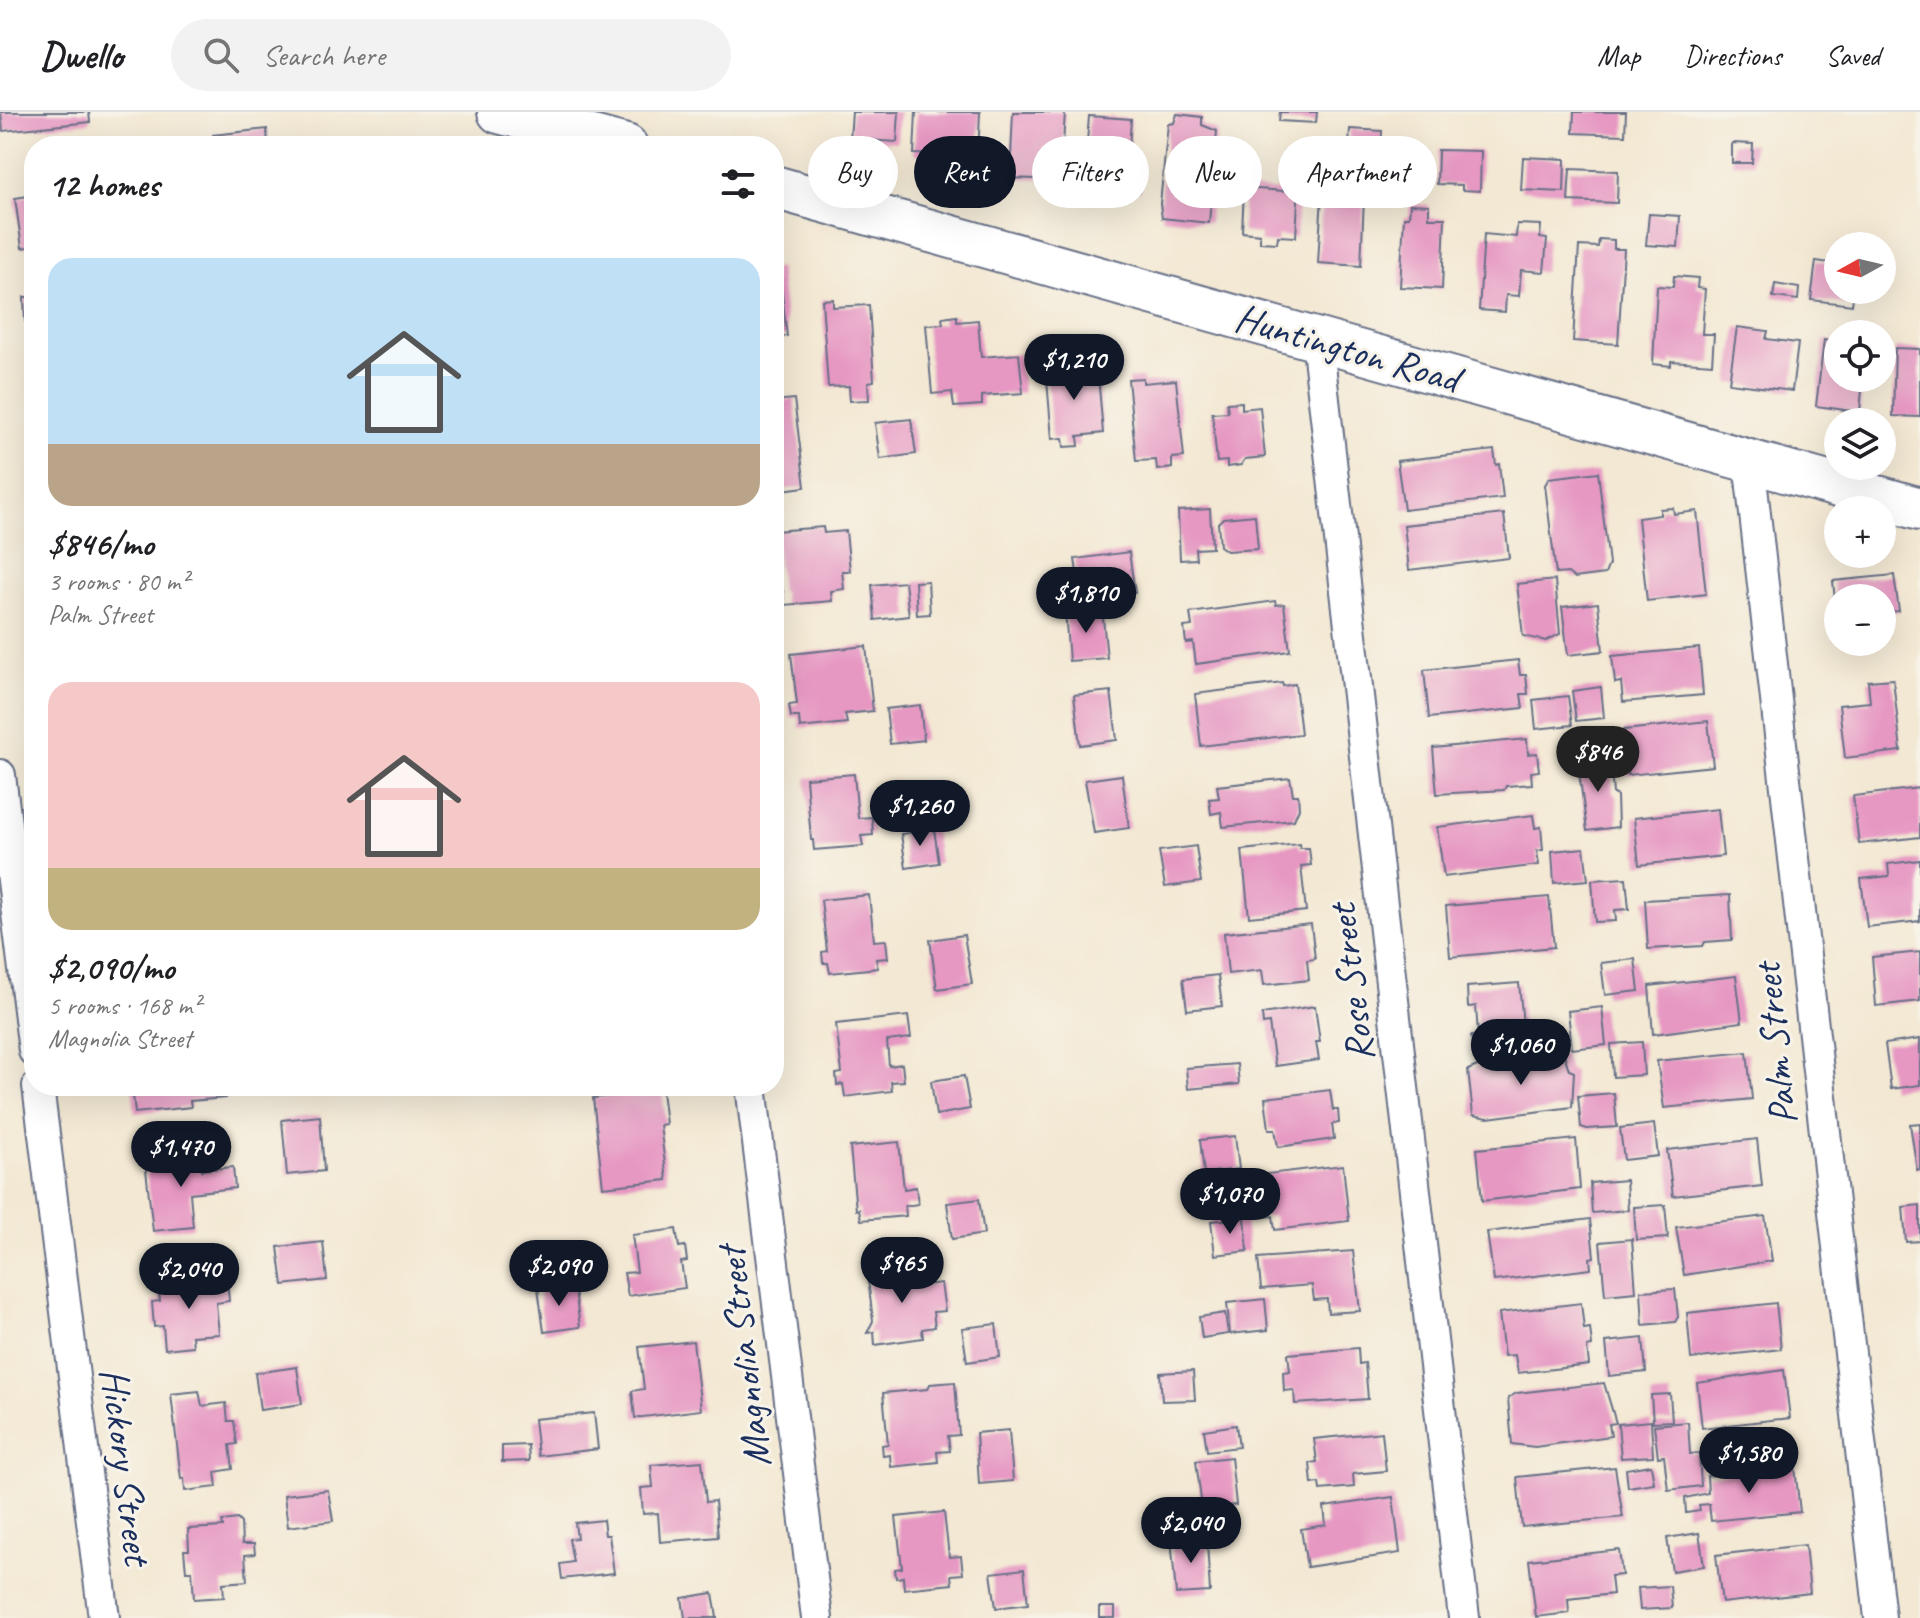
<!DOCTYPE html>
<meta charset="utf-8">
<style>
body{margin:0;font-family:Caveat,sans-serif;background:#f2f2f2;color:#202124;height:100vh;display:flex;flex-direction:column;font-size:30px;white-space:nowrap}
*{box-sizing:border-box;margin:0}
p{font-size:26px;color:#757577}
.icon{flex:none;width:44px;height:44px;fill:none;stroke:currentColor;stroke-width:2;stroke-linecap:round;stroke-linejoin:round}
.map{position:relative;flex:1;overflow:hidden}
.details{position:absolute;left:24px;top:24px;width:760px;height:960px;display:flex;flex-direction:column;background:#fff;border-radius:32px;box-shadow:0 8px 32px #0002}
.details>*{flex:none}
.top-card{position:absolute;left:808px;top:24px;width:760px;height:72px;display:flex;gap:16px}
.needle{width:52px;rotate:262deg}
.fabs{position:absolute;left:1824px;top:120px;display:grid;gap:16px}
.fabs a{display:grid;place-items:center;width:72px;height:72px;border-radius:50%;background:#fff;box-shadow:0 8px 32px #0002;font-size:40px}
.price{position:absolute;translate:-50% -68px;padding:0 18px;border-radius:28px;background:#111827;color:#fff;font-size:26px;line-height:52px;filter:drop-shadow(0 2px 4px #0008)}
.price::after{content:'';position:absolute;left:50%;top:48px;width:24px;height:18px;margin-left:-12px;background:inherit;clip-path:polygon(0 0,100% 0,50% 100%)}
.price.active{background:#222;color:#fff}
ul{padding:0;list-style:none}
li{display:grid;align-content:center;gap:16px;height:424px;padding:0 24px}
li span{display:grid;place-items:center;height:248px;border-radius:24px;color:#555}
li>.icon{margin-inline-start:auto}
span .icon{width:144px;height:144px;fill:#fffc;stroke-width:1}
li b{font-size:34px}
h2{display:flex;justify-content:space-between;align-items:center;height:96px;padding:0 24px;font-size:34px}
.pill{padding:0 28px;border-radius:36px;background:#fff;box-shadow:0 8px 32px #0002;font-size:28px;line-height:72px}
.pill.active{background:#111827;color:#fff}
header{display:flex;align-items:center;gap:48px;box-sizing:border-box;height:112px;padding:0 40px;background:#fff;border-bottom:2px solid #e0e0e0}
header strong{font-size:38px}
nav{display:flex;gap:44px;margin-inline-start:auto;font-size:28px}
.search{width:560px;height:72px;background:#f2f2f2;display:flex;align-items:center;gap:20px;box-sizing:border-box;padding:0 28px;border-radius:44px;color:#757577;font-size:30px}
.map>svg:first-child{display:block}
</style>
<header>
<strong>Dwello</strong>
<div class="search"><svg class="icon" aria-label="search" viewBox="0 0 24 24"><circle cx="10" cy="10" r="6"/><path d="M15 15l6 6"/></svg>Search here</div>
<nav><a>Map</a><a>Directions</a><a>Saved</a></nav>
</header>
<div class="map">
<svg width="1920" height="1506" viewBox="0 0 1920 1506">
<rect width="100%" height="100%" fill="#f7f3e8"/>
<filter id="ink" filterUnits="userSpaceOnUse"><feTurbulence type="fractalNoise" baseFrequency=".0125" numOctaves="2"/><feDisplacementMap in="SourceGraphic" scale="16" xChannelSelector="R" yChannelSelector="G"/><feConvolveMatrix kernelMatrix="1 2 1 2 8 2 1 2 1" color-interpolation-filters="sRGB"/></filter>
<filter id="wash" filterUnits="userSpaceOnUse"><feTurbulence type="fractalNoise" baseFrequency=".006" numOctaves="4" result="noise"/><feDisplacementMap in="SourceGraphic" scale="32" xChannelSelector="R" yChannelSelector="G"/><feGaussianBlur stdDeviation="1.8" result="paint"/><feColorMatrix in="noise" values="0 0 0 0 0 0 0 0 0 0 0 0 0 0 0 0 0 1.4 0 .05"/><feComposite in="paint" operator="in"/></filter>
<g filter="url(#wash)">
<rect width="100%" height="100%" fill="#f3e8d3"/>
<g id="blocks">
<g fill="#e697c2">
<path d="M1 0H89L90 10 3 19Z"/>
<path d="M852 0H899L897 30 850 27Z"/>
<path d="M916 0H980L978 45 955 44 954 52 937 51V43L914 42Z"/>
<path d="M1013 0H1065L1061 68 1010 66Z"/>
<path d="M1280 0H1317L1316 11 1279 9Z"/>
<path d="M1574 0H1626L1625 23 1573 21Z"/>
<path d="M1177 2 1202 5V13L1217 19 1209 111 1162 106 1160 92 1168 12 1174 11Z"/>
<path d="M1089 4 1131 7 1128 54 1142 55 1140 80 1101 77 1100 86 1083 84Z"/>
<path d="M267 17 268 34H213V23Z"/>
<path d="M1350 17 1382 19 1380 52 1348 50Z"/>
<path d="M1732 31 1753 32 1752 51H1732Z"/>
<path d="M1438 38 1481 39 1480 79 1462 78V73L1437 72Z"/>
<path d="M1523 45 1565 47 1564 80 1521 78Z"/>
<path d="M1570 57 1618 59 1617 91 1568 89Z"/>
<path d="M1285 68 1299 69 1296 125 1278 124 1277 131 1260 130V122L1242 120 1244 76 1284 79Z"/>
<path d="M1330 72 1347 73 1346 85 1364 86 1361 154 1318 151 1322 83H1329Z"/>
<path d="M34 83V134L22 136 15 86Z"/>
<path d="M1410 92 1429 93V106H1445L1442 177 1400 175 1404 105H1409Z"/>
<path d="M1649 102 1680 104 1678 135 1646 133Z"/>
<path d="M1517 112 1541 113 1540 126 1547 127 1544 160 1521 158 1519 184 1506 183 1505 200 1479 198 1484 122 1516 125Z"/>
<path d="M1599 127 1614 128V137H1624L1618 232 1573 229 1579 134 1598 135Z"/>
<path d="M1816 149 1838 152V178H1854L1852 193 1811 188Z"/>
<path d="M779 156 787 224 774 225V157Z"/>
<path d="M1674 164 1698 166 1697 176 1705 177 1702 222H1714L1712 252 1671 249V254L1653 252 1657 174 1673 175Z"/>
<path d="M1775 172 1799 176 1798 188 1773 185Z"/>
<path d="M24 185H34V208L25 209Z"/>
<path d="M833 187V195L869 193 874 269 868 270 869 288 850 289 849 274 828 275 822 188Z"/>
<path d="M957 204V210L978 208 981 245 1019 242 1023 281 982 284V293L954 295 952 280 932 282 926 213 943 212 942 206Z"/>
<path d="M1737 215 1768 219 1766 227 1798 231 1792 279 1729 271Z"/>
<path d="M1824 228 1838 230V266H1863L1860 300 1816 294Z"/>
<path d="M1895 236 1920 237V305L1893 304Z"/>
<path d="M1097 251 1103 321 1078 324 1079 334 1064 335 1063 326 1052 327 1046 256Z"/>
<path d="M1143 266V271L1176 268 1184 345 1172 346V356L1157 358 1156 348 1136 349 1128 267Z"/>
<path d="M794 287 805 375 774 379V289Z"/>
<path d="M1242 290V297L1260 295 1265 345 1245 347 1241 353 1227 355V349L1217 350 1212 301 1228 300 1227 291Z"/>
<path d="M911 307 916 342 880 347 875 311Z"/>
<path d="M1494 338 1496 353 1499 352 1503 386 1404 398 1397 349Z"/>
<path d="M1598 360 1609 452 1605 462 1574 466 1568 461 1556 462 1545 373 1549 366Z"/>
<path d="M1673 396 1674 402 1697 399 1706 482 1647 489 1638 406 1660 403V397Z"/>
<path d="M1210 397 1212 436 1195 437 1196 447 1180 448 1178 399Z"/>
<path d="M1504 402 1509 446 1409 458 1404 413Z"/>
<path d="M1255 403 1258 437 1227 439 1220 434 1218 411 1223 406Z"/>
<path d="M823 415 824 421 846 419 850 459H842L844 477 831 479 832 489 784 493 783 479 781 480 775 419Z"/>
<path d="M1129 440 1135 481 1081 488 1075 447Z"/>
<path d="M1894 463 1899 499 1884 501 1886 516H1882V486H1838V498H1836L1833 469Z"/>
<path d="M1555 468 1560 522 1546 529 1523 524 1517 472Z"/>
<path d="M928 469 930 502 917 503 915 470Z"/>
<path d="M905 470 909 504 875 508 872 473Z"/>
<path d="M1275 489 1276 493 1284 492 1290 539 1196 552 1193 530 1186 531 1184 515 1192 514 1190 501Z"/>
<path d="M1598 491 1603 539 1568 543 1562 495Z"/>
<path d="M1102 496 1107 546 1069 549 1065 499Z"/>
<path d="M866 534 873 599 845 602 847 611 800 616 799 605H791L789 593 797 592 791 542Z"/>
<path d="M1699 536 1703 583 1623 590 1621 570 1615 571 1612 544Z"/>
<path d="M1518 548 1520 563H1526L1528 582H1521L1523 596 1429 606 1424 558Z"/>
<path d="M1893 567 1901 639 1845 646 1839 593 1870 590 1868 569Z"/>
<path d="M1282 571 1283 574 1295 572 1301 622 1201 634 1195 582Z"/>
<path d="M1601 575 1604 606 1576 609 1572 579Z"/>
<path d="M1111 579 1117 628 1080 633 1074 583Z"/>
<path d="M1568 584 1572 613 1536 617 1533 588Z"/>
<path d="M920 593 924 628 890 632 886 597Z"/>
<path d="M1708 609 1713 654 1628 663 1624 618Z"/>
<path d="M1527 627 1528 642 1537 641 1539 659 1531 660 1532 672 1506 674 1504 678 1437 682 1433 636Z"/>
<path d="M1610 645 1613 682 1617 684 1618 715 1587 719 1578 653 1582 647Z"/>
<path d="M854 662 858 706 872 705 873 723 861 724 863 734 814 738 813 728H811L806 666Z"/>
<path d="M1122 663 1129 716 1094 721 1085 668Z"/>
<path d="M1290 666 1293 683H1298L1299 696 1294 708 1223 715 1221 700 1211 702 1209 687 1219 686 1217 674Z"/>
<path d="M1920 676V725L1859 732 1853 684Z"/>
<path d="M1718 697 1723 744 1639 753 1634 706Z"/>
<path d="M1533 703 1535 716 1541 715 1543 738 1537 739 1539 753 1444 765 1437 715Z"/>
<path d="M934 717 939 751 906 756 901 722Z"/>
<path d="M1299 732 1300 736H1309L1311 753 1301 754 1306 799 1249 805 1242 738Z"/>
<path d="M1196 734 1201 770 1165 775 1159 739Z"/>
<path d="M1584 736 1588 768 1554 771 1552 739Z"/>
<path d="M1920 748V809L1867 815 1861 767 1889 764 1888 752Z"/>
<path d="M1626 766 1629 797 1615 798 1616 809 1595 810 1592 768Z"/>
<path d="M869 783 874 829 886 828 888 846 876 847 878 856 830 861 828 851H823L822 840 827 839 821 788Z"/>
<path d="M1730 783 1732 828 1705 830 1703 834 1648 837 1645 788Z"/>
<path d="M1549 785 1554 835 1450 845 1446 794Z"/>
<path d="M1311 812 1315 847 1307 848 1309 868 1264 873 1262 858 1228 862 1224 821Z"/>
<path d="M964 823 972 872 937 877 930 828Z"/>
<path d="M1920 840V889L1876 894 1872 845Z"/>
<path d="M1635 847 1639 879 1605 883 1601 851Z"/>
<path d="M1218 863 1222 894 1187 898 1183 867Z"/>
<path d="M1736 864 1742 910 1653 922 1649 874Z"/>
<path d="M1519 871 1523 913H1531V926L1472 930 1471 924 1478 923 1476 894 1468 895 1467 875Z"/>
<path d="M1315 894 1320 930H1316L1319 948 1275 954 1269 911 1263 912 1262 902Z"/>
<path d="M1602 895 1606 933 1572 937 1568 899Z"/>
<path d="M908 904 911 926 887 929 889 954 902 952 904 969 891 970 892 979 845 985 843 972 837 973 836 962 842 961 836 912Z"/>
<path d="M1920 927V973L1891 977 1885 932Z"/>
<path d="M1642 930 1644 963 1613 965 1611 932Z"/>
<path d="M1747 940 1752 987 1664 996 1657 949Z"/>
<path d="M1564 942 1569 958 1574 960 1572 995 1488 1006 1473 1003 1468 958 1482 952Z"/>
<path d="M1237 952 1239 972 1188 977 1186 956Z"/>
<path d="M964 964 970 997 936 1003 931 969Z"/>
<path d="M132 974H223L225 986 190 989 191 995 135 1001Z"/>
<path d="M1330 978 1333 998H1338L1339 1011 1332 1012 1334 1027 1278 1035 1275 1017H1269L1265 986Z"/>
<path d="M662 979 666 1012 660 1013 667 1068 603 1075 593 986Z"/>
<path d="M1614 981 1617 1015 1587 1017 1581 1015 1578 984Z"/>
<path d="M320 1004 324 1059 287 1063 282 1008Z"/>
<path d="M1920 1011V1057L1917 1058 1910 1012Z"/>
<path d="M1654 1012 1658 1044 1624 1048 1620 1016Z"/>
<path d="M1235 1024 1239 1057 1204 1061 1200 1028Z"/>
<path d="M1576 1027 1580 1077 1482 1089 1477 1037Z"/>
<path d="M1757 1027 1762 1074 1673 1084 1667 1038Z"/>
<path d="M899 1030 904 1077 916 1075 918 1092 905 1094 906 1104 861 1108 859 1097 856 1098 850 1035Z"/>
<path d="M200 1044 202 1058 233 1055 235 1076 190 1081 193 1115 153 1119 145 1049Z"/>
<path d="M1343 1053 1349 1109 1275 1118 1273 1104 1265 1105 1262 1079 1269 1078 1267 1062Z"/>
<path d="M1626 1068 1628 1098 1592 1101 1590 1071Z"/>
<path d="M979 1087 984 1122 952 1127 947 1091Z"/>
<path d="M1665 1093 1668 1126 1636 1128 1634 1095Z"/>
<path d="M1920 1093V1129L1906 1130 1903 1095Z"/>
<path d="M1765 1104 1772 1149 1684 1163 1676 1115Z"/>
<path d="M1245 1106 1248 1139 1215 1143 1211 1109Z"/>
<path d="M1590 1107 1594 1145 1590 1146 1591 1157 1494 1169 1487 1120Z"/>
<path d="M676 1117 679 1135 685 1134 687 1149 681 1150 685 1176 628 1184 624 1161 637 1160 632 1123Z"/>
<path d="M1632 1127 1636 1180 1605 1183 1600 1130Z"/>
<path d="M323 1130 327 1168 283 1173 278 1135Z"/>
<path d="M1353 1139 1360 1199 1328 1201 1327 1187 1314 1188 1312 1173 1261 1177 1258 1146Z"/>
<path d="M913 1153 916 1174 941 1171 945 1199 933 1200 935 1215 922 1217 923 1226 875 1233 874 1220 867 1221 873 1209 867 1159Z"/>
<path d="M227 1167 229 1189 216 1191 219 1222 192 1224 193 1234 165 1237 163 1214 154 1215 152 1190 160 1189 158 1174Z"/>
<path d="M574 1171 580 1215 544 1220 538 1176Z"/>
<path d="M1675 1177 1678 1205 1675 1210 1643 1213 1641 1179Z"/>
<path d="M1265 1187 1268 1218 1230 1222 1227 1191Z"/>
<path d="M1581 1191 1584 1217 1590 1216 1592 1234 1587 1235 1589 1253 1518 1261 1515 1243 1504 1244 1499 1201Z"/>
<path d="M1776 1191 1781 1237 1691 1247 1687 1201Z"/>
<path d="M1225 1201 1228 1222 1202 1226 1199 1205Z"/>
<path d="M996 1212 1000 1245 967 1250 962 1216Z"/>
<path d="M1643 1226 1646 1260 1609 1264 1606 1230Z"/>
<path d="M693 1229 701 1298 635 1306 632 1279 644 1277 639 1235Z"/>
<path d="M1358 1236 1359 1252 1365 1251 1368 1287 1295 1292 1294 1278 1284 1279 1283 1260 1290 1259 1288 1242Z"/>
<path d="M297 1255 302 1292 260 1298 255 1261Z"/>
<path d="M1784 1258 1790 1306 1702 1316 1697 1271Z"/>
<path d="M1193 1259 1195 1288 1162 1289 1160 1261Z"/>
<path d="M955 1270 959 1323 948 1324 950 1339 937 1340 938 1350 891 1355 890 1343 883 1344 882 1333 888 1332 883 1281 928 1277 930 1272Z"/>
<path d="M1604 1271 1616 1311 1609 1312 1611 1324 1535 1335 1512 1332 1508 1286 1517 1281Z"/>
<path d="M199 1279 202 1294 226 1291 228 1309H234L237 1332 230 1333 233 1357 215 1360 217 1375 185 1379 184 1366 181 1367 171 1282Z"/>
<path d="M1670 1282 1672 1309 1653 1310 1651 1283Z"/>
<path d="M594 1301 598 1337 538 1344 534 1307Z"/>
<path d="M1651 1309 1653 1344 1621 1346 1618 1312Z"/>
<path d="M1688 1310 1690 1342 1699 1341 1701 1374 1668 1378 1664 1344 1658 1345 1654 1313Z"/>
<path d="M1236 1313 1239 1335 1207 1339 1204 1318Z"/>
<path d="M1009 1318 1013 1369 979 1372 976 1321Z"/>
<path d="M1382 1320 1386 1359 1353 1362 1354 1375 1320 1378 1319 1371 1312 1372 1310 1351 1317 1350 1314 1327Z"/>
<path d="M528 1333 529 1349 502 1350V1334Z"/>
<path d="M1231 1345 1236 1393 1202 1396 1196 1349Z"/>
<path d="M702 1349 706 1390 715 1389 718 1425 660 1430 658 1401 643 1402 641 1376 653 1375 651 1353Z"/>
<path d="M1651 1353 1654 1371 1628 1375 1626 1357Z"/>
<path d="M1615 1355 1623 1405 1522 1415 1517 1365Z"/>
<path d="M1795 1355 1800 1400 1711 1409 1709 1392 1699 1393 1700 1399 1686 1401 1685 1386 1708 1381 1707 1364Z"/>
<path d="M328 1378 333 1409 288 1415 284 1383Z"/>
<path d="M1393 1385 1400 1441 1307 1455 1301 1417 1326 1413 1324 1395Z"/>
<path d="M944 1400 949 1445 961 1444 963 1462 951 1463 952 1472 904 1477 903 1465 896 1466 895 1457 902 1456 896 1405Z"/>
<path d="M237 1407 241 1411 242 1432H254L255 1442 245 1443 247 1469 223 1471 224 1485 194 1487 192 1459H186L184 1438H189L188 1417 223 1415 222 1409Z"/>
<path d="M603 1408 605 1423H609L614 1461 562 1467 560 1452 573 1450 569 1427 577 1426 575 1411Z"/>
<path d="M1699 1421 1704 1454 1672 1459 1667 1426Z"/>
<path d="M1199 1424 1200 1432 1207 1431 1210 1480 1176 1482 1171 1426Z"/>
<path d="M1805 1433 1810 1481 1722 1491 1716 1443Z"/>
<path d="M1619 1438 1622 1463 1611 1464 1613 1482 1568 1487 1569 1501 1536 1505 1529 1448Z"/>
<path d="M1024 1457 1028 1492 996 1496 991 1461Z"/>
<path d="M1670 1474 1672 1496 1640 1498 1638 1476Z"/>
<path d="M713 1481 717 1506H685L682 1486Z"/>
<rect x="1099" y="1495" width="16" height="11"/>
</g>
</g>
</g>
<g filter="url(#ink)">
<use href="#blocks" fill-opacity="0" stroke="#677087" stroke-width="2"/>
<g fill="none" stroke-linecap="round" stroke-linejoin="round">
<defs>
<g id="minor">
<path d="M1317 227 1464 1506"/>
<path d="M1749 349 1880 1506"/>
<path d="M0 663 34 939"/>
<path d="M38 974 104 1506"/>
<path d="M751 974 817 1506"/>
</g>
<g id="secondary">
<path d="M499 0 626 34"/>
<path d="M774 75 1920 397"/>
</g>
</defs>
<use href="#minor" stroke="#677087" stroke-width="34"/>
<use href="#secondary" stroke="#677087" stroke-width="46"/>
<use href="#minor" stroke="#fff" stroke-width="30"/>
<use href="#secondary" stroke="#fff" stroke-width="42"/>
</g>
</g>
<g text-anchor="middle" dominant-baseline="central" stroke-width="6" stroke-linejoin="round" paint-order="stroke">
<g font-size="40" fill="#1b2f5e" stroke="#f7f3e8">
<text transform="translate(1347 236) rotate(16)">Huntington Road</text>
<text transform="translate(1351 871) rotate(-97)">Rose Street</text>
<text transform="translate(1775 932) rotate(-96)">Palm Street</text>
<text transform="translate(744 1245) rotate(-97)">Magnolia Street</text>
<text transform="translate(126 1354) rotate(83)">Hickory Street</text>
</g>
</g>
</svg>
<div class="fabs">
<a><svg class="needle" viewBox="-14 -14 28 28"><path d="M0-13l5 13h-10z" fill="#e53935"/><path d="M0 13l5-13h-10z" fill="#757577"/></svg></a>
<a><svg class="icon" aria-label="locate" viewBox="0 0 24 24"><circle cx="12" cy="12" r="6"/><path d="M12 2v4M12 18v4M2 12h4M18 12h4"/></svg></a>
<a><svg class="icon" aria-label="layers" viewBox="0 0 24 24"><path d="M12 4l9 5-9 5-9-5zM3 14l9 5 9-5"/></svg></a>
<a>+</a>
<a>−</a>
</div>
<b class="price" style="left:1074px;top:290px">$1,210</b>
<b class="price" style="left:1086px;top:523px">$1,810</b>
<b class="price active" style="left:1598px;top:682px">$846</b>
<b class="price" style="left:920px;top:736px">$1,260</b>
<b class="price" style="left:1521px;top:975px">$1,060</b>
<b class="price" style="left:181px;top:1077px">$1,470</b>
<b class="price" style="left:1230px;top:1124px">$1,070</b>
<b class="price" style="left:902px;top:1193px">$965</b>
<b class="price" style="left:559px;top:1196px">$2,090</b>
<b class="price" style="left:189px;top:1199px">$2,040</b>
<b class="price" style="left:1749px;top:1383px">$1,580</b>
<b class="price" style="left:1191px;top:1453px">$2,040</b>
<div class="top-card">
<a class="pill">Buy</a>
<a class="pill active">Rent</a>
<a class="pill">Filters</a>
<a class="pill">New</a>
<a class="pill">Apartment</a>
</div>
<section class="details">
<h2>12 homes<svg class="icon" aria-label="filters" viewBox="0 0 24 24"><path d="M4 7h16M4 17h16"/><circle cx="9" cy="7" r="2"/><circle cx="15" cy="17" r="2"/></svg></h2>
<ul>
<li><span style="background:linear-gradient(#bfe0f5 75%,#b9a48a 0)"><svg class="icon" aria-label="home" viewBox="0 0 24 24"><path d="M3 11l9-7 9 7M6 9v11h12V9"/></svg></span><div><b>$846/mo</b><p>3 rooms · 80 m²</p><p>Palm Street</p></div></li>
<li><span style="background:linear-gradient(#f6c9c9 75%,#c2b280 0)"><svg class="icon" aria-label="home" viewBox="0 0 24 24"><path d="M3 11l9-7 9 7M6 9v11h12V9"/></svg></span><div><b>$2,090/mo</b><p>5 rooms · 168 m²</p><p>Magnolia Street</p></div></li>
</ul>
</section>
</div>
